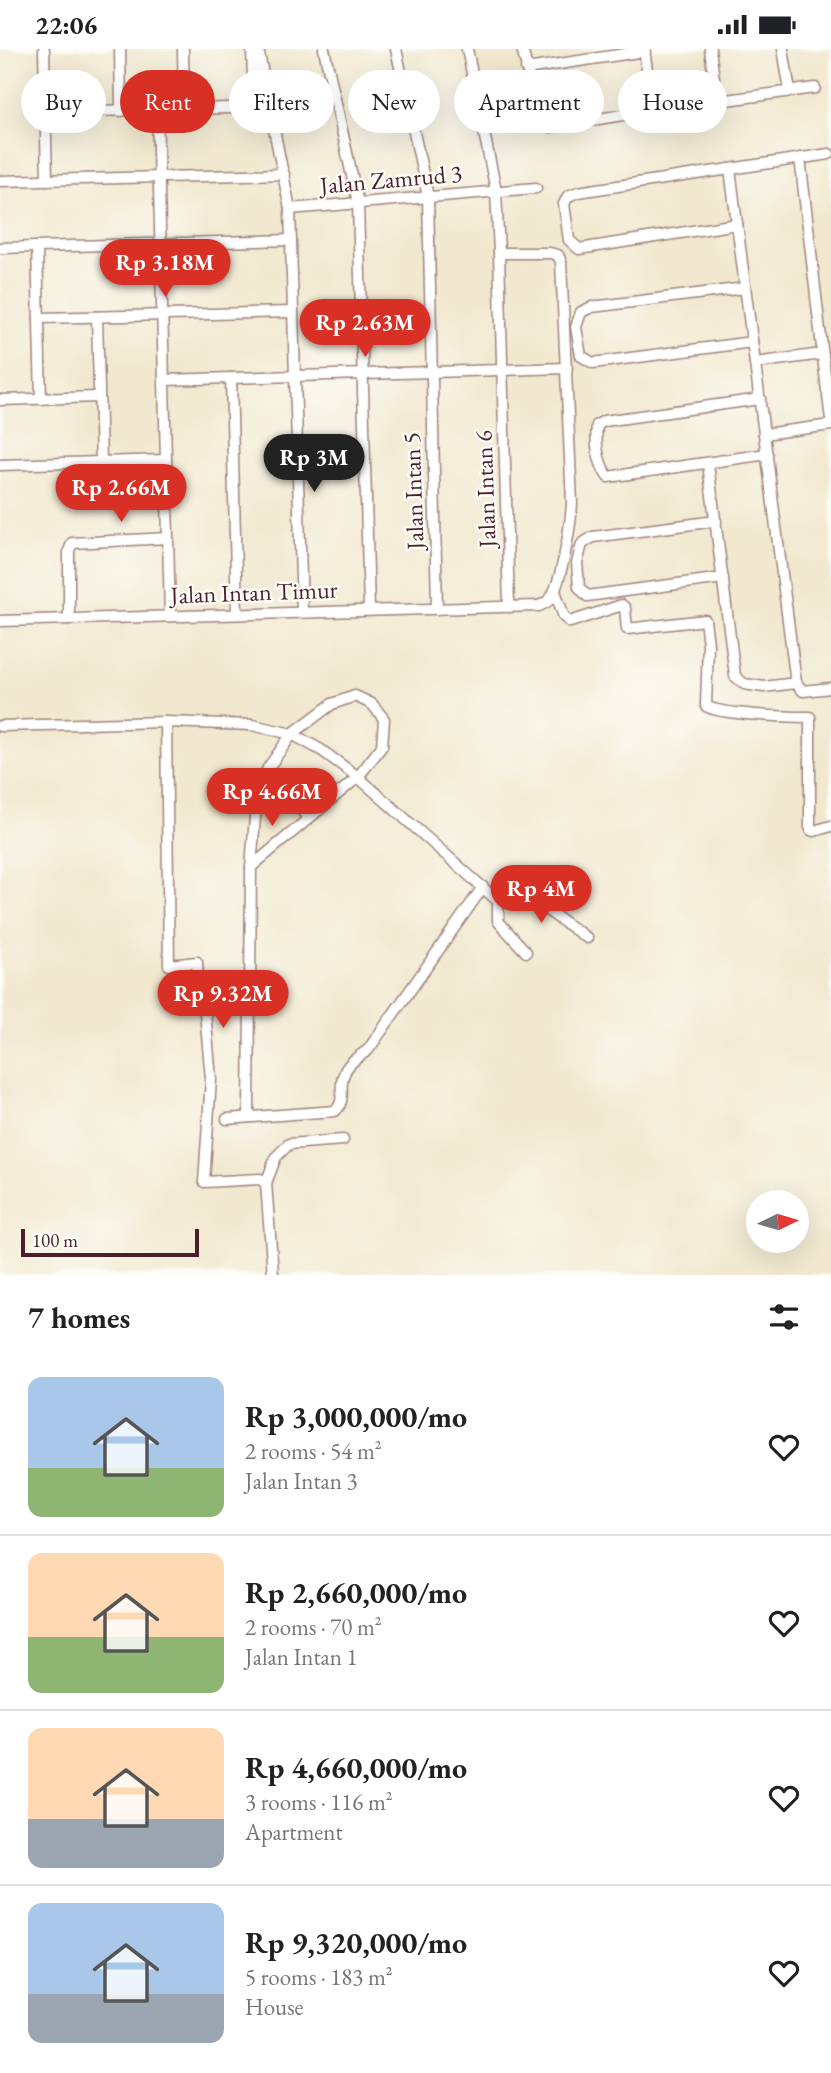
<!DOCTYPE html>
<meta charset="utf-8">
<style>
body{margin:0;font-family:"EB Garamond",serif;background:#f2f2f2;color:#202124;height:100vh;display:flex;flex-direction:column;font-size:26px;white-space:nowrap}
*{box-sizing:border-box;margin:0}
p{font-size:23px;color:#757577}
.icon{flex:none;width:38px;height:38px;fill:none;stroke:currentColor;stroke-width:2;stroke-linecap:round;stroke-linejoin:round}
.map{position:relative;height:1226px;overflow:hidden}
.panel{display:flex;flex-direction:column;background:#fff;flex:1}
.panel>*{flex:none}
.hud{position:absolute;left:21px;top:21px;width:789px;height:63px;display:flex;gap:14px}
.needle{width:46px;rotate:85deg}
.fabs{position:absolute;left:746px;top:1141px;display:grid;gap:14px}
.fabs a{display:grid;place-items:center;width:63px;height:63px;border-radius:50%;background:#fff;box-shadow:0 7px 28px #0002;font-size:35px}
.scale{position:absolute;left:21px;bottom:18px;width:178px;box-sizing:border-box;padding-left:7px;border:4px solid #4a1f2b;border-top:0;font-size:19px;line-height:24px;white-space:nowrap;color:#4a1f2b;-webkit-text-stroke:5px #fdfcf7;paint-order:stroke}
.price{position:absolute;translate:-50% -60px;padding:0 16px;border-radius:24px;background:#d93025;color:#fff;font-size:23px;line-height:46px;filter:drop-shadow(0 2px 4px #0008)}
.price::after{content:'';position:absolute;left:50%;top:42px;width:21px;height:16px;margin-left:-10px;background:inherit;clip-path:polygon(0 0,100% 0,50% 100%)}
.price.active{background:#222;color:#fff}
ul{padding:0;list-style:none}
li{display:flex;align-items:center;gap:21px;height:175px;padding:0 28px}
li+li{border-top:2px solid #e0e0e0}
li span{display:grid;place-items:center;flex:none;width:196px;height:140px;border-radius:14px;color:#555}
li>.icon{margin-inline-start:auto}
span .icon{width:84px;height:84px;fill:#fffc;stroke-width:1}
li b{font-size:30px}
h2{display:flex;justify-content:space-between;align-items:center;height:84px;padding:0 28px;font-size:30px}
.chip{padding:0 24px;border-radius:32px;background:#fff;box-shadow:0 7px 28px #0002;font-size:24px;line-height:63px}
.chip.active{background:#d93025;color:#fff}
.status{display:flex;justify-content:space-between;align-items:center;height:49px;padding:0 35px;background:#fff;direction:ltr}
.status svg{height:19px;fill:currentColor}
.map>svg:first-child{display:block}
</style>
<div class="status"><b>22:06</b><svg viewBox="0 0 49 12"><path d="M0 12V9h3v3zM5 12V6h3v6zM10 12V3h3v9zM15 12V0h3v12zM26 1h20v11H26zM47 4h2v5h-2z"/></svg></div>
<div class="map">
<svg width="831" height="1226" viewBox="0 0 831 1226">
<rect width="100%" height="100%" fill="#fdfcf7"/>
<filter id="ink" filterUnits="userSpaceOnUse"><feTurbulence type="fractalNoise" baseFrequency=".0143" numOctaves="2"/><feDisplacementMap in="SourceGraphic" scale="14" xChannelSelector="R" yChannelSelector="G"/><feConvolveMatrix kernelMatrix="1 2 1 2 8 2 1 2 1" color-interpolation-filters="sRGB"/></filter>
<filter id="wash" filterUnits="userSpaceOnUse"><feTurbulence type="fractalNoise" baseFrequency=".00686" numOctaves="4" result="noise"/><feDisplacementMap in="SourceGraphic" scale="28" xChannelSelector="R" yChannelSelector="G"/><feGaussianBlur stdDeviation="1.57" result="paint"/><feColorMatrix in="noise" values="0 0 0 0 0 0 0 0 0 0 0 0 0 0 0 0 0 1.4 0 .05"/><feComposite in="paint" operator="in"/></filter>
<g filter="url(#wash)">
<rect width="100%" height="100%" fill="#f1e8cf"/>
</g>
<g filter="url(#ink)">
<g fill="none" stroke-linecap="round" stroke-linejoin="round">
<defs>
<g id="minor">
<path d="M44 0 47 131"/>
<path d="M120 0 121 62"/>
<path d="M183 0 184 60"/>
<path d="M252 0 254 59"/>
<path d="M258 0 290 160 302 563"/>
<path d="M324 0 358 154 369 561"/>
<path d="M396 0 428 148 437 560"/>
<path d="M467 0 496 142 499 204 509 558"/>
<path d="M522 0 540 69 544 75 550 78 653 61 815 39"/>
<path d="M644 0 653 61"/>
<path d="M710 0 717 52"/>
<path d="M783 0 790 42"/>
<path d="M526 20 645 2"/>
<path d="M157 61 170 566"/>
<path d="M46 63 270 58"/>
<path d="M800 109 827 342 831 341"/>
<path d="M730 120 796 634 803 642 831 639"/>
<path d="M0 132 284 125"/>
<path d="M290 160 536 139"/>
<path d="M737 175 579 200 569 191 564 155 568 147 578 143 829 105"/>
<path d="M37 198 41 350"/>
<path d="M0 199 291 191"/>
<path d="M745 239 592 258 581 263 576 278 581 307 593 314 752 293"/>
<path d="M97 268 101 413"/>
<path d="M39 269 293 263"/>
<path d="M755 314 822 305"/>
<path d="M231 329 237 565"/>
<path d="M164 331 567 319"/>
<path d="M831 347H828L831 371"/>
<path d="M760 350 604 372 597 376C595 394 598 414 608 428L767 405"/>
<path d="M0 351 99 348"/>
<path d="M764 385 831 376"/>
<path d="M708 415 735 627 744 635 764 638 796 634"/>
<path d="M0 416 166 411"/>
<path d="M716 472 593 488 582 495 577 514 579 538 587 547 723 529"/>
<path d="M555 542 564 568 570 573 622 556 625 559 627 580 705 571 708 595 706 657C720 666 791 668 810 668V778L811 781 814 782 831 777"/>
<path d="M69 570V502L72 494 168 489"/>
<path d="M0 572 539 557C545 554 549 553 552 547 562 530 571 474 572 454L561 213 558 206 550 204H499"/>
<path d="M355 647 372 655 384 670 382 697 358 728 251 818 257 744 268 719 292 685 332 655Z"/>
<path d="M166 673 169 916 197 913 198 930H202L211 1030 204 1133 260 1130 266 1134"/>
<path d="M0 677 166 673 252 676 292 685 321 701 358 728 498 852V872L526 903"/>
<path d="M266 724 308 768"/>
<path d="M498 852 528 848 587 889"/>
<path d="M249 1068 251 818"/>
<path d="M227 1070 335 1062C347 1052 338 1038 344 1025 347 1014 360 1007 368 1001L483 838"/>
<path d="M273 1226 266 1134 276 1108 289 1095 343 1091"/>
</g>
</defs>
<use href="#minor" stroke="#9e847d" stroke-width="13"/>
<use href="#minor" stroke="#fff" stroke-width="10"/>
</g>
</g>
<g text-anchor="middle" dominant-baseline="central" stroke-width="5" stroke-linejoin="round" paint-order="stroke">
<g font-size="24" fill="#4a1f2b" stroke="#fdfcf7">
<text transform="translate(391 130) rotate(-5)">Jalan Zamrud 3</text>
<text transform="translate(485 440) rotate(-92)">Jalan Intan 6</text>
<text transform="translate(413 442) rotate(-92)">Jalan Intan 5</text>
<text transform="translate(254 543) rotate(-2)">Jalan Intan Timur</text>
</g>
</g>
</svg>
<div class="fabs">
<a><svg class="needle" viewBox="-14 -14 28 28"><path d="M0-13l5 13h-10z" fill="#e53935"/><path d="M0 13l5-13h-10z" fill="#757577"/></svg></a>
</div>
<div class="scale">100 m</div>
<b class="price" style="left:165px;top:250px">Rp 3.18M</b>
<b class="price" style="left:365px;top:310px">Rp 2.63M</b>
<b class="price active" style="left:314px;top:445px">Rp 3M</b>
<b class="price" style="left:121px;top:475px">Rp 2.66M</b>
<b class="price" style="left:272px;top:779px">Rp 4.66M</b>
<b class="price" style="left:541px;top:876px">Rp 4M</b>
<b class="price" style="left:223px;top:981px">Rp 9.32M</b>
<div class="hud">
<a class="chip">Buy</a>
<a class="chip active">Rent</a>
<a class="chip">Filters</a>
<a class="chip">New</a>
<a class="chip">Apartment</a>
<a class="chip">House</a>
</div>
</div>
<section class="panel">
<h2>7 homes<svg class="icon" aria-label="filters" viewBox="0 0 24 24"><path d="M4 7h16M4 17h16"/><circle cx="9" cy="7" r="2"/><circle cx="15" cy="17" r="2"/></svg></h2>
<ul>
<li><span style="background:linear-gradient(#a9c7e8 65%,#8fb573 0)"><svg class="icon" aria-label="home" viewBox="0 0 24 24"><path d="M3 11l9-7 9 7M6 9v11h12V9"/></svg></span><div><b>Rp 3,000,000/mo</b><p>2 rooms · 54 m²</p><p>Jalan Intan 3</p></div><svg class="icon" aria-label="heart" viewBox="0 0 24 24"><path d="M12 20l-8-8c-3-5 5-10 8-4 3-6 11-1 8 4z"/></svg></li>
<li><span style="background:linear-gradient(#ffd9b3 60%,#8fb573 0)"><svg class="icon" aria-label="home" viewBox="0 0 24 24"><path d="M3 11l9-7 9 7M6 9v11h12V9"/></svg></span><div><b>Rp 2,660,000/mo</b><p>2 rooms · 70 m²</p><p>Jalan Intan 1</p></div><svg class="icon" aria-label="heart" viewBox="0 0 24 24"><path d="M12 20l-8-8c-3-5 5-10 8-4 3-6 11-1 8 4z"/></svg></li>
<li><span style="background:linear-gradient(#ffd9b3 65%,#9aa5b1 0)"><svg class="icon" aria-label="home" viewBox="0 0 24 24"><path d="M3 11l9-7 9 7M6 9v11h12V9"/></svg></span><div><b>Rp 4,660,000/mo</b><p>3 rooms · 116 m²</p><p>Apartment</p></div><svg class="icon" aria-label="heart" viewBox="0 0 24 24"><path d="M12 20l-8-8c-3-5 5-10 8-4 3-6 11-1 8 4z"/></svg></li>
<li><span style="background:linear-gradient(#a9c7e8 65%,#9aa5b1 0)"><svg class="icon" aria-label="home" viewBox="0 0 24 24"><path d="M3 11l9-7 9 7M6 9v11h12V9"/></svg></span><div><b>Rp 9,320,000/mo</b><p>5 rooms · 183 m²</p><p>House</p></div><svg class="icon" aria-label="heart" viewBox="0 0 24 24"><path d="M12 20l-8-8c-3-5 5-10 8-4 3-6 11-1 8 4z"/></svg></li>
</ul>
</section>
